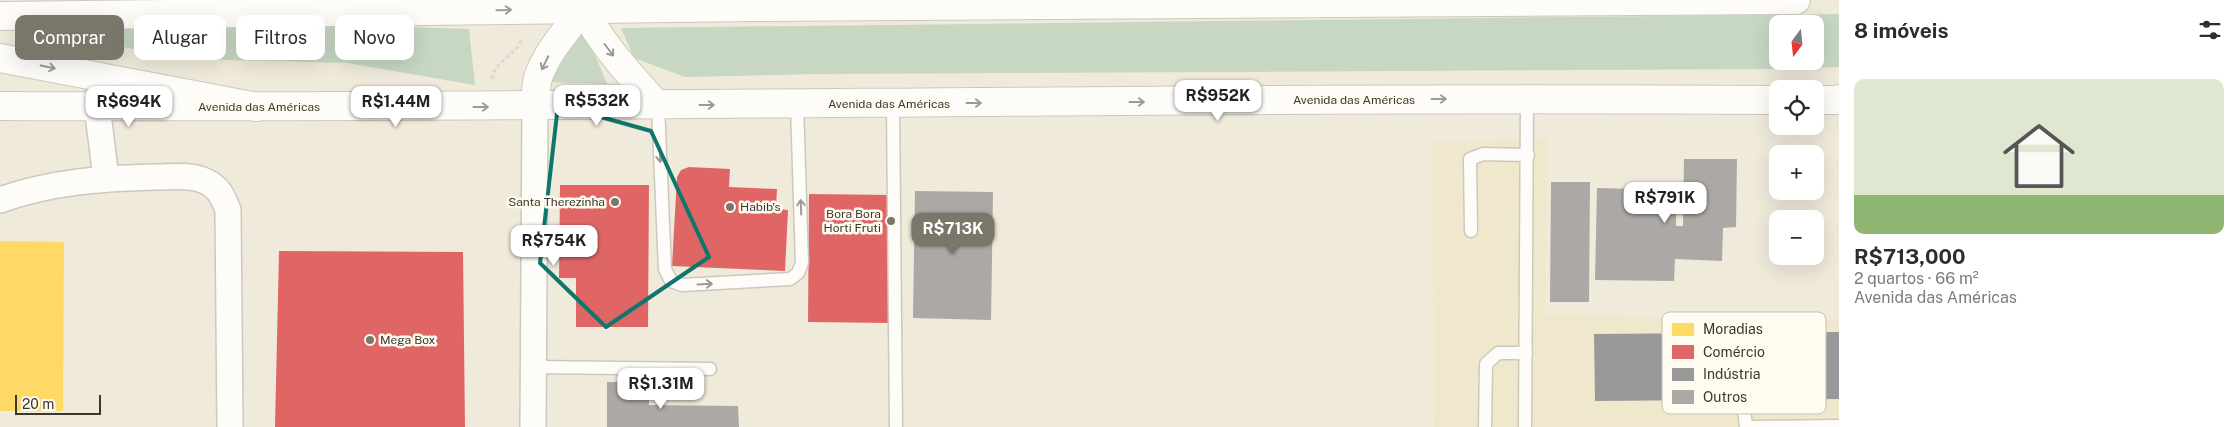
<!DOCTYPE html>
<html lang="pt">
<meta charset="utf-8">
<style>
body{margin:0;font-family:"Public Sans",sans-serif;background:#f2f2f3;color:#2b2b33;height:100vh;display:flex;flex-direction:column;font-size:19px;white-space:nowrap}
*{box-sizing:border-box;margin:0}
p{font-size:16px;color:#7c7c81}
.icon{flex:none;width:28px;height:28px;fill:none;stroke:currentColor;stroke-width:2;stroke-linecap:round;stroke-linejoin:round}
.map{position:relative;flex:1;overflow:hidden}
.details{display:flex;flex-direction:column;background:#fff;width:400px}
.details>*{flex:none}
.hud{position:absolute;left:15px;top:15px;width:475px;height:45px;display:flex;gap:10px}
.needle{width:32px;rotate:195deg}
.fabs{position:absolute;left:1769px;top:15px;display:grid;gap:10px}
.fabs a{display:grid;place-items:center;width:55px;height:55px;border-radius:10px;background:#fff;box-shadow:0 5px 20px #0002;font-size:25px}
.scale{position:absolute;left:15px;bottom:12px;width:86px;box-sizing:border-box;padding-left:5px;border:2px solid #3b382d;border-top:0;font-size:14px;line-height:18px;white-space:nowrap;color:#3b382d;-webkit-text-stroke:4px #fffbf0;paint-order:stroke}
.price{position:absolute;translate:-50% -42px;padding:0 11px;border-radius:10px;background:#fff;color:#222;font-size:16px;line-height:32px;filter:drop-shadow(0 1px 2px #0008)}
.price::after{content:'';position:absolute;left:50%;top:30px;width:15px;height:11px;margin-left:-8px;background:inherit;clip-path:polygon(0 0,100% 0,50% 100%)}
.price.active{background:#7a766a;color:#fff}
ul{padding:0;list-style:none}
li{display:grid;align-content:center;gap:10px;height:265px;padding:0 15px}
li span{display:grid;place-items:center;height:155px;border-radius:10px;color:#555}
li>.icon{margin-inline-start:auto}
span .icon{width:90px;height:90px;fill:#fffc;stroke-width:1}
li b{font-size:21px}
h2{display:flex;justify-content:space-between;align-items:center;height:60px;padding:0 15px;font-size:21px}
.chip{padding:0 18px;border-radius:10px;background:#fff;box-shadow:0 5px 20px #0002;font-size:18px;line-height:45px}
.chip.active{background:#7a766a;color:#fff}
main{display:flex;flex:1;min-height:0}
.map>svg:first-child{display:block}
</style>
<main>
<div class="map">
<svg width="1839" height="427" viewBox="0 0 1839 427">
<rect width="100%" height="100%" fill="#efeada"/>
<path fill="#f0e8cd" d="M1548 138 1545 314 1839 321V427H1434L1433 142Z"/>
<g fill="#c7d7c2" fill-rule="evenodd">
<path d="M1839 14V67L1781 69 820 74 685 77 634 58 621 28ZM1778 24H1815V61H1778Z"/>
<path d="M258 22 469 29 475 85 347 63 192 59 7 27Z"/>
<path d="M574 31H585L607 84 548 82Z"/>
</g>
<path fill="#ffd966" d="M0 241 64 242 63 411H0Z"/>
<g fill="#e06666">
<path d="M689 167 730 169 729 187 777 189 776 209 788 210 785 271 672 266 677 177 681 170Z"/>
<path d="M560 185H649L648 327H576V278H559Z"/>
<path d="M809 194 892 195 891 323 808 322Z"/>
<path d="M279 251 463 252 465 427H275Z"/>
</g>
<path fill="#999" d="M1839 332V399L1595 401 1594 334Z"/>
<g fill="#aca8a6">
<path d="M1684 159H1737L1736 227 1723 228 1722 261 1675 259 1674 281 1595 280 1597 188 1676 190V226H1683Z"/>
<path d="M1551 182H1590L1589 302H1550Z"/>
<path d="M915 191 993 192 991 320 913 318Z"/>
<path d="M607 382H649V405L738 406 739 427H607Z"/>
</g>
<g fill="none" stroke-linecap="round" stroke-linejoin="round">
<defs>
<g id="service">
<path d="M893 104 896 427"/>
<path d="M658 106 665 269 671 281 682 285 790 279 798 273 802 263 797 104"/>
<path d="M1471 231 1470 159 1483 154 1528 155"/>
<path d="M534 367 710 369"/>
<path d="M1743 400 1746 427"/>
<path d="M1485 427 1486 364 1498 353H1526"/>
<path d="M1525 427 1527 98"/>
<path d="M1747 427 1839 426"/>
</g>
<g id="minor">
<path d="M97 106 106 178"/>
<path d="M0 200C50 182 103 178 156 177 171 177 191 174 205 181 219 187 223 197 228 210L230 427"/>
<path d="M533 427 535 107"/>
</g>
<g id="secondary">
<path d="M1815 100H1839"/>
<path d="M0 106C593 109 1185 96 1778 100"/>
</g>
<g id="trunk">
<path d="M583 9C604 47 629 74 658 106"/>
<path d="M0 16 756 7 1796 0"/>
<path d="M0 58 257 107"/>
<path d="M1835 100 1839 99"/>
<path d="M535 107C536 97 535 85 539 75 550 46 572 26 589 0"/>
</g>
</defs>
<use href="#service" stroke="#ccc8bc" stroke-width="15"/>
<use href="#minor" stroke="#ccc8bc" stroke-width="28"/>
<use href="#secondary" stroke="#ccc8bc" stroke-width="30"/>
<use href="#trunk" stroke="#ccc8bc" stroke-width="30"/>
<path stroke="#dbd9d5" stroke-width="3" stroke-dasharray="4 2.5" stroke-linecap="butt" d="M492 79C494 60 519 55 522 37"/>
<use href="#service" stroke="#fdfcf9" stroke-width="12"/>
<use href="#minor" stroke="#fdfcf9" stroke-width="25"/>
<use href="#secondary" stroke="#fdfcf9" stroke-width="28"/>
<use href="#trunk" stroke="#fdfcf9" stroke-width="28"/>
</g>
<defs><path id="oneway-shaft" d="M-6 0H5M1.5-3L5.5 0L1.5 3" fill="none" stroke-width="1.6" stroke-linecap="round" stroke-linejoin="round" transform="scale(1.25)"/></defs>
<g stroke="#9c9a93">
<use href="#oneway-shaft" transform="translate(504 10) rotate(-1)"/>
<use href="#oneway-shaft" transform="translate(609 50) rotate(53)"/>
<use href="#oneway-shaft" transform="translate(545 63) rotate(116)"/>
<use href="#oneway-shaft" transform="translate(48 67) rotate(11)"/>
<use href="#oneway-shaft" transform="translate(1439 99)"/>
<use href="#oneway-shaft" transform="translate(1137 102)"/>
<use href="#oneway-shaft" transform="translate(974 103)"/>
<use href="#oneway-shaft" transform="translate(707 105)"/>
<use href="#oneway-shaft" transform="translate(481 107)"/>
<use href="#oneway-shaft" transform="translate(660 155) rotate(88)"/>
<use href="#oneway-shaft" transform="translate(801 207) rotate(-92)"/>
<use href="#oneway-shaft" transform="translate(705 284) rotate(-3)"/>
</g>
<path fill="none" stroke="#0f766e" stroke-width="4" stroke-linejoin="round" d="M558 105 651 131 709 257 606 327 540 263Z"/>
<g fill="#7a766a" stroke="#fffbf0" stroke-width="2">
<circle cx="615" cy="202" r="5"/>
<circle cx="730" cy="207" r="5"/>
<circle cx="891" cy="221" r="5"/>
<circle cx="370" cy="340" r="5"/>
</g>
<g text-anchor="middle" dominant-baseline="central" stroke-width="5" stroke-linejoin="round" paint-order="stroke">
<g font-size="12" fill="#3b382d" stroke="#fffbf0">
<text x="1354" y="100">Avenida das Américas</text>
<text x="889" y="104">Avenida das Américas</text>
<text x="259" y="107">Avenida das Américas</text>
</g>
<g font-size="12" fill="#3b382d" stroke="#fffbf0" text-anchor="end">
<text x="605" y="202">Santa Therezinha</text>
<text x="740" y="207" text-anchor="start">Habib's</text>
<text x="881" y="214">Bora Bora<tspan x="881" dy="14">Horti Fruti</tspan></text>
<text x="380" y="340" text-anchor="start">Mega Box</text>
</g>
</g>
<rect x="1662" y="312" width="164" height="102" rx="8" fill="#fffbf0" stroke="#c4c0b6" stroke-width="1"/>
<rect x="1672" y="323" width="22" height="13" fill="#ffd966"/>
<rect x="1672" y="345" width="22" height="14" fill="#e06666"/>
<rect x="1672" y="368" width="22" height="13" fill="#999"/>
<rect x="1672" y="390" width="22" height="14" fill="#aca8a6"/>
<g font-size="14" fill="#3b382d">
<text x="1703" y="334">Moradias</text>
<text x="1703" y="357">Comércio</text>
<text x="1703" y="379">Indústria</text>
<text x="1703" y="402">Outros</text>
</g>
</svg>
<div class="fabs">
<a><svg class="needle" viewBox="-14 -14 28 28"><path d="M0-13l5 13h-10z" fill="#e53935"/><path d="M0 13l5-13h-10z" fill="#7c7c81"/></svg></a>
<a><svg class="icon" aria-label="locate" viewBox="0 0 24 24"><circle cx="12" cy="12" r="6"/><path d="M12 2v4M12 18v4M2 12h4M18 12h4"/></svg></a>
<a>+</a>
<a>−</a>
</div>
<div class="scale">20 m</div>
<b class="price" style="left:1218px;top:122px">R$952K</b>
<b class="price" style="left:597px;top:127px">R$532K</b>
<b class="price" style="left:129px;top:128px">R$694K</b>
<b class="price" style="left:396px;top:128px">R$1.44M</b>
<b class="price" style="left:1665px;top:224px">R$791K</b>
<b class="price active" style="left:953px;top:255px">R$713K</b>
<b class="price" style="left:554px;top:267px">R$754K</b>
<b class="price" style="left:661px;top:410px">R$1.31M</b>
<div class="hud">
<a class="chip active">Comprar</a>
<a class="chip">Alugar</a>
<a class="chip">Filtros</a>
<a class="chip">Novo</a>
</div>
</div>
<section class="details">
<h2>8 imóveis<svg class="icon" aria-label="filters" viewBox="0 0 24 24"><path d="M4 7h16M4 17h16"/><circle cx="9" cy="7" r="2"/><circle cx="15" cy="17" r="2"/></svg></h2>
<ul>
<li><span style="background:linear-gradient(#dfe7d0 75%,#8fb573 0)"><svg class="icon" aria-label="home" viewBox="0 0 24 24"><path d="M3 11l9-7 9 7M6 9v11h12V9"/></svg></span><div><b>R$713,000</b><p>2 quartos · 66 m²</p><p>Avenida das Américas</p></div></li>
</ul>
</section>
</main>
